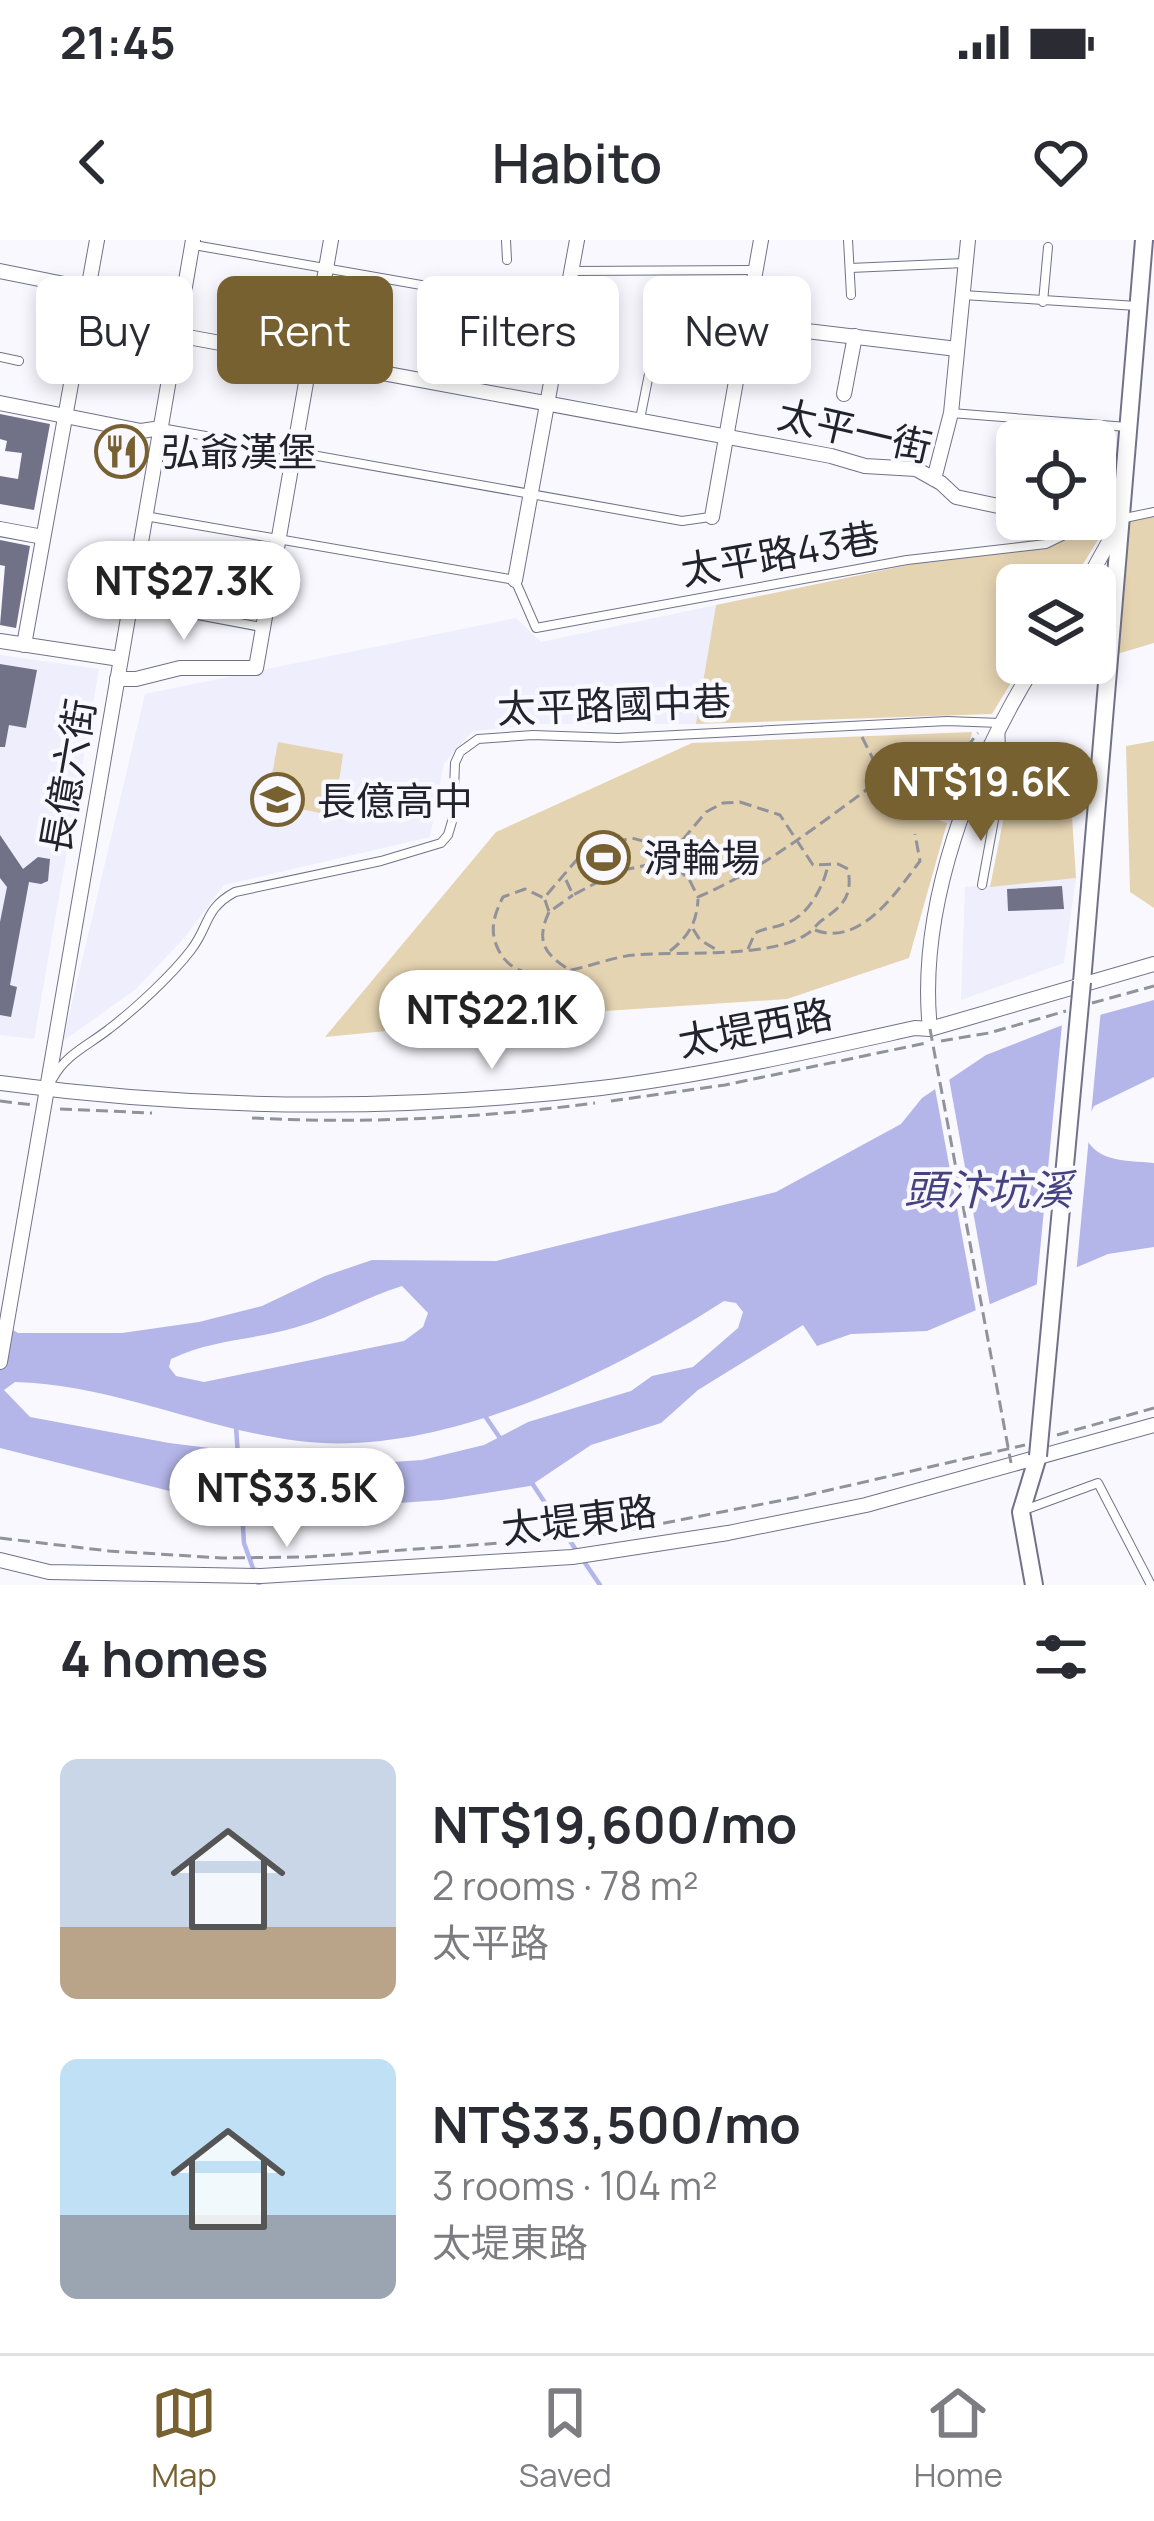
<!DOCTYPE html>
<meta charset="utf-8">
<style>
body{margin:0;font-family:Manrope,"Noto Sans TC",sans-serif;background:#f2f2f3;color:#2b2b33;height:100vh;display:flex;flex-direction:column;font-size:45px;white-space:nowrap}
*{box-sizing:border-box;margin:0}
p{font-size:39px;color:#7c7c81}
.icon{flex:none;width:66px;height:66px;fill:none;stroke:currentColor;stroke-width:2;stroke-linecap:round;stroke-linejoin:round}
.map{position:relative;height:1345px;overflow:hidden}
.drawer{display:flex;flex-direction:column;background:#fff;flex:1}
.drawer>*{flex:none}
.hud{position:absolute;left:36px;top:36px;width:1083px;height:108px;display:flex;gap:24px}
.buttons{position:absolute;left:996px;top:180px;display:grid;gap:24px}
.buttons a{display:grid;place-items:center;width:120px;height:120px;border-radius:18px;background:#fff;box-shadow:0 6px 18px #0003;font-size:60px}
.price{position:absolute;translate:-50% -102px;padding:0 27px;border-radius:42px;background:#fff;color:#222;font-size:39px;line-height:78px;filter:drop-shadow(0 3px 6px #0008)}
.price::after{content:'';position:absolute;left:50%;top:72px;width:36px;height:27px;margin-left:-18px;background:inherit;clip-path:polygon(0 0,100% 0,50% 100%)}
.price.active{background:#786131;color:#fff}
ul{padding:0;list-style:none}
li{display:flex;align-items:center;gap:36px;height:300px;padding:0 60px}
li span{display:grid;place-items:center;flex:none;width:336px;height:240px;border-radius:18px;color:#555}
li>.icon{margin-inline-start:auto}
span .icon{width:144px;height:144px;fill:#fffc;stroke-width:1}
li b{font-size:51px}
h2{display:flex;justify-content:space-between;align-items:center;height:144px;padding:0 60px;font-size:51px}
.pill{padding:0 42px;border-radius:18px;background:#fff;box-shadow:0 6px 18px #0003;font-size:42px;line-height:108px}
.pill.active{background:#786131;color:#fff}
.status{display:flex;justify-content:space-between;align-items:center;height:84px;padding:0 60px;background:#fff;direction:ltr}
.status svg{height:33px;fill:currentColor}
header{display:flex;justify-content:space-between;align-items:center;height:156px;padding:0 60px;background:#fff;font-size:54px;font-weight:600}
.tab-bar{display:flex;justify-content:space-around;align-items:center;height:168px;border-top:3px solid #e1e1e2;background:#fff;font-size:33px;color:#7c7c81}
.tab-bar a{display:grid;justify-items:center;gap:6px}
.tab-bar .active{color:#786131}
.map>svg:first-child{display:block}
</style>
<div class="status"><b>21:45</b><svg viewBox="0 0 49 12"><path d="M0 12V9h3v3zM5 12V6h3v6zM10 12V3h3v9zM15 12V0h3v12zM26 1h20v11H26zM47 4h2v5h-2z"/></svg></div>
<header><svg class="icon" aria-label="back" viewBox="0 0 24 24"><path d="M15 5l-7 7 7 7"/></svg>Habito<svg class="icon" aria-label="heart" viewBox="0 0 24 24"><path d="M12 20l-8-8c-3-5 5-10 8-4 3-6 11-1 8 4z"/></svg></header>
<div class="map">
<svg width="1154" height="1345" viewBox="0 0 1154 1345">
<rect width="100%" height="100%" fill="#f8f8fe"/>
<g fill="#eeeefc">
<path d="M716 365 696 484H543L473 491 444 523 430 597 224 645 185 697 136 749 63 801 145 454 516 378 541 402Z"/>
<path d="M0 415 99 429 34 799 0 795Z"/>
<path d="M1076 638 1064 723 961 760 965 647Z"/>
</g>
<g fill="#e5d4b2">
<path d="M1154 274V403L1117 414 1123 281Z"/>
<path d="M1085 288 1104 290 1070 345H1017V423H1023L992 474 696 484 716 365Z"/>
<path d="M972 492 958 550 921 538 911 570 947 583 909 718 787 759 560 774 325 797 496 592 692 503Z"/>
<path d="M1154 501V668L1130 652 1126 506Z"/>
<path d="M278 502 343 514 334 576 267 562Z"/>
<path d="M1068 515 1076 638 990 647 1015 521Z"/>
</g>
<path fill="#b4b5e8" fill-rule="evenodd" d="M1154 760V837L1094 866 1082 890C1094 923 1123 920 1154 923V1007L1108 1014 927 1091 851 1094 817 1106 803 1085 698 1150 661 1183 591 1205 530 1246 442 1260 354 1266 205 1260 0 1208V1082L18 1093H122L199 1082 262 1066 325 1036 372 1020 496 1021 776 952 901 884 922 858 986 815 1060 786ZM402 1046 428 1073 423 1087 404 1101 204 1142 176 1136 169 1127 171 1119C212 1099 255 1100 297 1087 333 1077 366 1057 402 1046ZM724 1061 736 1063 743 1072 738 1088 693 1127 652 1136 631 1151 528 1182 484 1205 422 1220 347 1225 169 1203 30 1177 4 1150 15 1142C116 1145 201 1189 299 1201 438 1219 609 1135 724 1061Z"/>
<g fill="#f8f8fe">
<path d="M1101 769 1076 1035 1036 1052 1062 784 1057 781Z"/>
<path d="M948 833 991 1071 977 1077 934 843Z"/>
</g>
<g fill="none" stroke-linecap="round" stroke-linejoin="round">
<g stroke="#b4b5e8" stroke-width="4.5">
<path d="M485 1176 502 1201"/>
<path d="M236 1186 238 1216"/>
<path d="M530 1240 576 1310"/>
<path d="M241 1257 244 1303 259 1345"/>
<path d="M583 1320 600 1345"/>
</g>
</g>
<g fill="#717188">
<path d="M0 174 50 184 34 270 0 264V236L18 239 22 213 5 211 7 201 0 199Z"/>
<path d="M0 300 30 306 16 388 0 385 5 326 0 325Z"/>
<path d="M0 424 37 430 26 488 9 485 5 507H0Z"/>
<path d="M0 595 23 629 38 617 50 619 48 641 41 644 29 642 10 745 17 747 11 777 0 775V682L7 647 0 638Z"/>
<path d="M1062 646 1064 669 1008 671 1007 649Z"/>
</g>
<g fill="none" stroke-linecap="round" stroke-linejoin="round">
<defs>
<g id="service">
<path d="M506 0 507 20"/>
<path d="M848 0 851 55"/>
<path d="M194 5 563 70"/>
<path d="M850 28 965 23"/>
<path d="M572 31 754 30"/>
<path d="M963 55 1137 66"/>
<path d="M1043 62 1048 7"/>
<path d="M680 69 747 83"/>
<path d="M0 117 19 121"/>
<path d="M951 173 1127 187"/>
<path d="M640 179 658 89"/>
<path d="M161 188 682 281 710 277"/>
<path d="M145 276 515 340 536 388 907 320 1046 304 1083 286"/>
<path d="M1120 279 1154 272"/>
<path d="M129 362 261 387"/>
<path d="M53 838C66 814 89 805 109 789 134 770 172 735 191 710 210 685 204 669 235 652L381 621 441 603 448 595 453 578 455 523 460 512 478 499 533 495 618 498 947 481 1000 483 1002 536 982 645"/>
<path d="M1027 1269 1098 1243 1151 1345"/>
</g>
<g id="minor">
<path d="M0 31 89 49"/>
<path d="M748 84 957 109"/>
<path d="M177 95 831 216 865 226 916 229 941 243 956 257 1017 270"/>
<path d="M844 154 855 96"/>
<path d="M0 163 141 191 161 188"/>
<path d="M934 239 951 173 968 0"/>
<path d="M712 277 761 0"/>
<path d="M1073 279 1085 285 1120 280"/>
<path d="M0 289 43 297"/>
<path d="M515 340 577 0"/>
<path d="M1085 345 1117 287"/>
<path d="M0 401 120 419"/>
<path d="M24 405 97 0"/>
<path d="M117 439H136L180 428H256L331 0"/>
<path d="M930 789C917 666 972 525 1036 423"/>
<path d="M0 843C198 870 403 871 601 848 707 835 811 811 915 788L930 789 1154 724"/>
<path d="M0 1122 193 0"/>
<path d="M0 1320 49 1332 261 1336 572 1317 728 1293 866 1265 1154 1185"/>
</g>
<g id="tertiary">
<path d="M1082 742 1144 0"/>
<path d="M1034 1345 1021 1272 1038 1216"/>
</g>
</defs>
<use href="#service" stroke="#717289" stroke-width="10"/>
<use href="#minor" stroke="#717289" stroke-width="16"/>
<use href="#tertiary" stroke="#717289" stroke-width="20"/>
<g stroke="#92929a" stroke-width="3" stroke-dasharray="12 6" stroke-linecap="butt">
<path d="M862 497 882 537"/>
<path d="M885 539C902 543 944 527 959 516 966 511 972 499 978 493"/>
<path d="M740 562 780 575 813 625 838 624 848 629C853 658 842 666 821 681 816 685 813 690 807 694 770 719 680 711 634 715 595 718 523 760 498 709 489 690 494 675 503 657L525 649 544 658 586 609 632 598 668 608 680 603 706 572 723 563Z"/>
<path d="M595 606 587 620 589 629 611 635 621 616 612 602"/>
<path d="M657 607 656 623 676 628 674 607"/>
<path d="M676 628 689 639 698 657C764 629 823 581 883 538"/>
<path d="M566 640 573 655 619 631 656 623"/>
<path d="M545 660 549 672 573 655"/>
<path d="M549 672C536 700 543 713 568 729"/>
<path d="M693 689 700 700 717 710"/>
<path d="M815 690C860 707 896 653 920 621L915 594"/>
<path d="M748 709 755 693C765 688 774 688 784 684 806 678 822 650 827 629"/>
<path d="M670 711C689 696 697 682 698 659"/>
<path d="M1092 763 1154 746"/>
<path d="M941 801 989 793 1066 771"/>
<path d="M0 861 33 865"/>
<path d="M611 861 725 845 926 803"/>
<path d="M60 869 152 873"/>
<path d="M252 878C366 884 482 878 595 863"/>
<path d="M1057 1195 1154 1168"/>
<path d="M0 1298 109 1311 222 1318 306 1317 501 1303 623 1291 799 1257 1025 1205"/>
</g>
<use href="#service" stroke="#fff" stroke-width="8"/>
<use href="#minor" stroke="#fff" stroke-width="14"/>
<use href="#tertiary" stroke="#fff" stroke-width="16"/>
<defs>
<path id="tertiary-bridge" d="M1038 1216 1082 742"/>
</defs>
<use href="#tertiary-bridge" stroke="#717289" stroke-width="20" stroke-linecap="butt"/>
<path stroke="#92929a" stroke-width="3" stroke-dasharray="12 6" stroke-linecap="butt" d="M930 789 1011 1223"/>
<use href="#tertiary-bridge" stroke="#fff" stroke-width="16"/>
</g>
<defs>
<symbol id="restaurant-ring" viewBox="-11 -11 22 22"><circle r="9.5" fill="#f8f8fe" stroke="#786131" stroke-width="1.5"/><path d="M-5-6h1v4h1v-4h1v4h1v-4h1v5L-1.5 .5V6h-2V.5L-5-1ZM5-6V6H3V1.5H1.5Q1.5-4 5-6Z" fill="#786131"/></symbol>
<symbol id="school-ring" viewBox="-11 -11 22 22"><circle r="9.5" fill="#f8f8fe" stroke="#786131" stroke-width="1.5"/><path d="M0-5L7-2L0 1L-7-2ZM-4 1L0 2.5L4 1V4Q0 6-4 4Z" fill="#786131"/></symbol>
<symbol id="stadium-ring" viewBox="-11 -11 22 22"><circle r="9.5" fill="#f8f8fe" stroke="#786131" stroke-width="1.5"/><path d="M0-5a6.5 5 0 1 0 0 10a6.5 5 0 1 0 0-10ZM-3.5-1.8h7v3.6h-7Z" fill="#786131"/></symbol>
</defs>
<g fill-rule="evenodd">
<use href="#restaurant-ring" x="92" y="182" width="59" height="59"/>
<use href="#school-ring" x="248" y="530" width="59" height="59"/>
<use href="#stadium-ring" x="574" y="588" width="59" height="59"/>
</g>
<g text-anchor="middle" dominant-baseline="central" stroke-width="9" stroke-linejoin="round" paint-order="stroke">
<g font-size="39" fill="#23232d" stroke="#f8f8fe">
<text transform="translate(855 190) rotate(13)">太平一街</text>
<text transform="translate(780 313) rotate(-10)">太平路43巷</text>
<text transform="translate(614 464) rotate(-2)">太平路國中巷</text>
<text transform="translate(67 536) rotate(-80)">長億六街</text>
<text transform="translate(755 787) rotate(-11)">太堤西路</text>
<text transform="translate(579 1279) rotate(-7)">太堤東路</text>
</g>
<g font-size="39" fill="#23232d" stroke="#f8f8fe" text-anchor="start">
<text x="161" y="211">弘爺漢堡</text>
<text x="317" y="560">長億高中</text>
<text x="643" y="617">滑輪場</text>
</g>
<g font-size="42" font-style="italic" fill="#464281" stroke="#f8f8fe">
<text x="988" y="949">頭汴坑溪</text>
</g>
</g>
</svg>
<div class="buttons">
<a><svg class="icon" aria-label="locate" viewBox="0 0 24 24"><circle cx="12" cy="12" r="6"/><path d="M12 2v4M12 18v4M2 12h4M18 12h4"/></svg></a>
<a><svg class="icon" aria-label="layers" viewBox="0 0 24 24"><path d="M12 4l9 5-9 5-9-5zM3 14l9 5 9-5"/></svg></a>
</div>
<b class="price" style="left:184px;top:403px">NT$27.3K</b>
<b class="price active" style="left:981px;top:604px">NT$19.6K</b>
<b class="price" style="left:492px;top:832px">NT$22.1K</b>
<b class="price" style="left:287px;top:1310px">NT$33.5K</b>
<div class="hud">
<a class="pill">Buy</a>
<a class="pill active">Rent</a>
<a class="pill">Filters</a>
<a class="pill">New</a>
</div>
</div>
<section class="drawer">
<h2>4 homes<svg class="icon" aria-label="filters" viewBox="0 0 24 24"><path d="M4 7h16M4 17h16"/><circle cx="9" cy="7" r="2"/><circle cx="15" cy="17" r="2"/></svg></h2>
<ul>
<li><span style="background:linear-gradient(#c9d6e8 70%,#b9a48a 0)"><svg class="icon" aria-label="home" viewBox="0 0 24 24"><path d="M3 11l9-7 9 7M6 9v11h12V9"/></svg></span><div><b>NT$19,600/mo</b><p>2 rooms · 78 m²</p><p>太平路</p></div></li>
<li><span style="background:linear-gradient(#bfe0f5 65%,#9aa5b1 0)"><svg class="icon" aria-label="home" viewBox="0 0 24 24"><path d="M3 11l9-7 9 7M6 9v11h12V9"/></svg></span><div><b>NT$33,500/mo</b><p>3 rooms · 104 m²</p><p>太堤東路</p></div></li>
</ul>
</section>
<nav class="tab-bar">
<a class="active"><svg class="icon" aria-label="map" viewBox="0 0 24 24"><path d="M3 6l6-2 6 2 6-2v14l-6 2-6-2-6 2zM9 4v14M15 6v14"/></svg>Map</a>
<a><svg class="icon" aria-label="saved" viewBox="0 0 24 24"><path d="M7 4h10v16l-5-4-5 4z"/></svg>Saved</a>
<a><svg class="icon" aria-label="home" viewBox="0 0 24 24"><path d="M3 11l9-7 9 7M6 9v11h12V9"/></svg>Home</a>
</nav>
